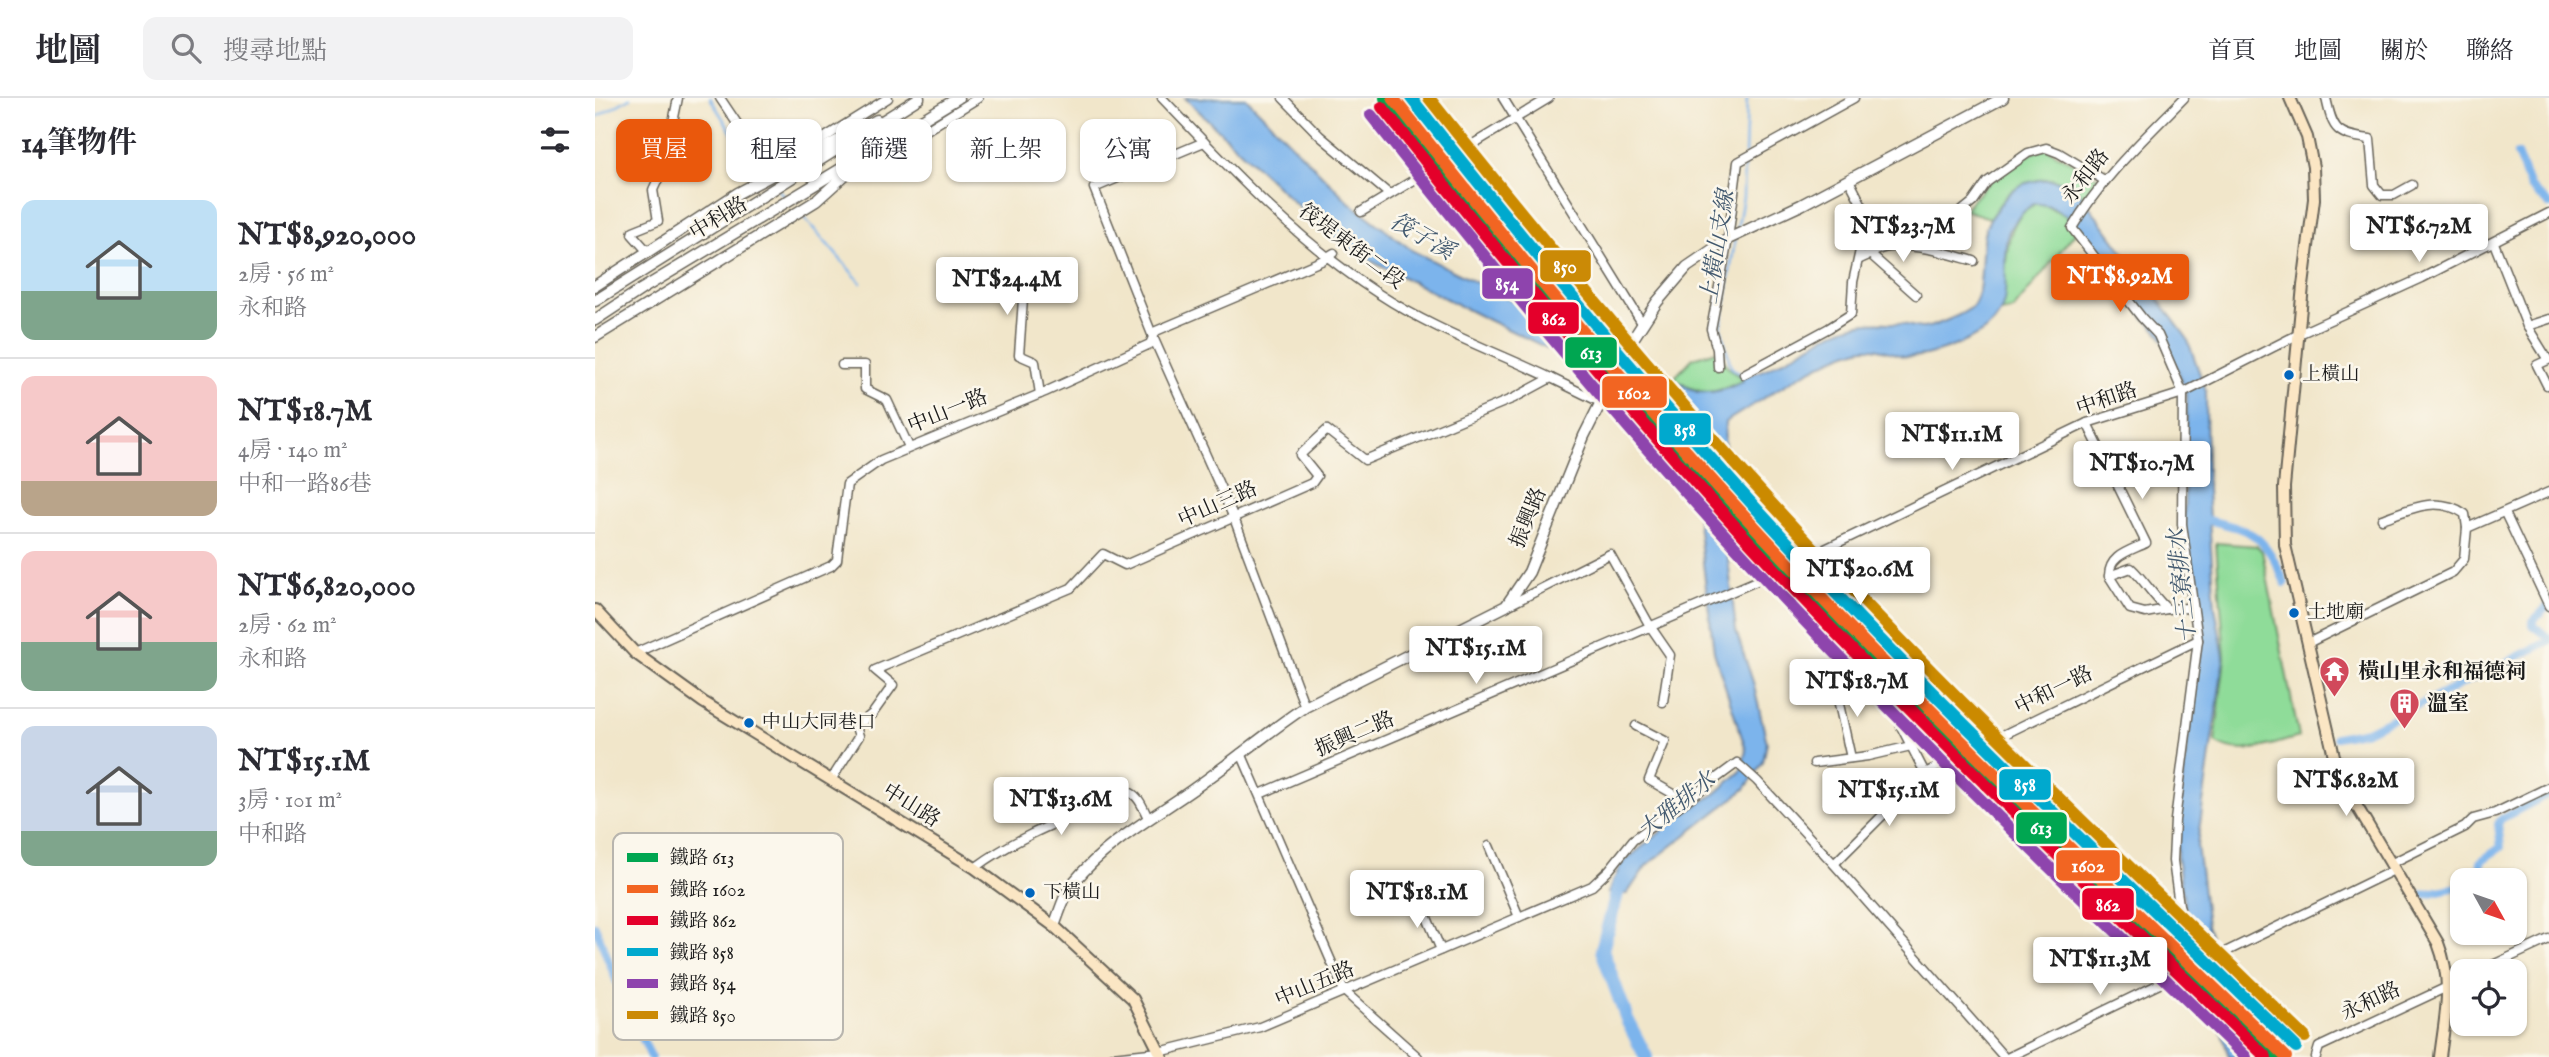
<!DOCTYPE html>
<html lang="zh-TW">
<meta charset="utf-8">
<style>
body{margin:0;font-family:"IM FELL English","Noto Serif TC",serif;background:#f2f2f3;color:#2b2b33;height:100vh;display:flex;flex-direction:column;font-size:26px;white-space:nowrap}
*{box-sizing:border-box;margin:0}
p{font-size:23px;color:#7c7c81}
.icon{flex:none;width:38px;height:38px;fill:none;stroke:currentColor;stroke-width:2;stroke-linecap:round;stroke-linejoin:round}
.map{position:relative;flex:1;overflow:hidden}
.sheet{display:flex;flex-direction:column;background:#fff;width:595px}
.sheet>*{flex:none}
.guide{position:absolute;left:21px;top:21px;width:665px;height:63px;display:flex;gap:14px}
.needle{width:46px;rotate:130deg}
.controls{position:absolute;left:1855px;top:770px;display:grid;gap:14px}
.controls a{display:grid;place-items:center;width:77px;height:77px;border-radius:14px;background:#fff;box-shadow:0 2px 5px #0004;font-size:35px}
.price{position:absolute;translate:-50% -60px;padding:0 16px;border-radius:7px;background:#fff;color:#222;font-size:23px;line-height:46px;filter:drop-shadow(0 2px 4px #0008)}
.price::after{content:'';position:absolute;left:50%;top:42px;width:21px;height:16px;margin-left:-10px;background:inherit;clip-path:polygon(0 0,100% 0,50% 100%)}
.price.on{background:#ea580c;color:#fff}
ul{padding:0;list-style:none}
li{display:flex;align-items:center;gap:21px;height:175px;padding:0 21px}
li+li{border-top:2px solid #e1e1e2}
li span{display:grid;place-items:center;flex:none;width:196px;height:140px;border-radius:14px;color:#555}
li>.icon{margin-inline-start:auto}
span .icon{width:84px;height:84px;fill:#fffc;stroke-width:1}
li b{font-size:30px}
h2{display:flex;justify-content:space-between;align-items:center;height:84px;padding:0 21px;font-size:30px}
.chip{padding:0 24px;border-radius:14px;background:#fff;box-shadow:0 2px 5px #0004;font-size:24px;line-height:63px}
.chip.on{background:#ea580c;color:#fff}
header{display:flex;align-items:center;gap:42px;box-sizing:border-box;height:98px;padding:0 35px;background:#fff;border-bottom:2px solid #e1e1e2}
header strong{font-size:33px}
nav{display:flex;gap:38px;margin-inline-start:auto;font-size:24px}
.search{width:490px;height:63px;background:#f2f2f3;display:flex;align-items:center;gap:18px;box-sizing:border-box;padding:0 24px;border-radius:14px;color:#7c7c81;font-size:26px}
main{display:flex;flex:1;min-height:0}
.map>svg:first-child{display:block}
</style>
<header>
<strong>地圖</strong>
<div class="search"><svg class="icon" aria-label="search" viewBox="0 0 24 24"><circle cx="10" cy="10" r="6"/><path d="M15 15l6 6"/></svg>搜尋地點</div>
<nav><a>首頁</a><a>地圖</a><a>關於</a><a>聯絡</a></nav>
</header>
<main>
<section class="sheet">
<h2>14筆物件<svg class="icon" aria-label="filters" viewBox="0 0 24 24"><path d="M4 7h16M4 17h16"/><circle cx="9" cy="7" r="2"/><circle cx="15" cy="17" r="2"/></svg></h2>
<ul>
<li><span style="background:linear-gradient(#bfe0f5 65%,#7fa58c 0)"><svg class="icon" aria-label="home" viewBox="0 0 24 24"><path d="M3 11l9-7 9 7M6 9v11h12V9"/></svg></span><div><b>NT$8,920,000</b><p>2房 · 56 m²</p><p>永和路</p></div></li>
<li><span style="background:linear-gradient(#f6c9c9 75%,#b9a48a 0)"><svg class="icon" aria-label="home" viewBox="0 0 24 24"><path d="M3 11l9-7 9 7M6 9v11h12V9"/></svg></span><div><b>NT$18.7M</b><p>4房 · 140 m²</p><p>中和一路86巷</p></div></li>
<li><span style="background:linear-gradient(#f6c9c9 65%,#7fa58c 0)"><svg class="icon" aria-label="home" viewBox="0 0 24 24"><path d="M3 11l9-7 9 7M6 9v11h12V9"/></svg></span><div><b>NT$6,820,000</b><p>2房 · 62 m²</p><p>永和路</p></div></li>
<li><span style="background:linear-gradient(#c9d6e8 75%,#7fa58c 0)"><svg class="icon" aria-label="home" viewBox="0 0 24 24"><path d="M3 11l9-7 9 7M6 9v11h12V9"/></svg></span><div><b>NT$15.1M</b><p>3房 · 101 m²</p><p>中和路</p></div></li>
</ul>
</section>
<div class="map">
<svg width="1954" height="959" viewBox="0 0 1954 959">
<rect width="100%" height="100%" fill="#fbf7ec"/>
<filter id="ink" filterUnits="userSpaceOnUse"><feTurbulence type="fractalNoise" baseFrequency=".0143" numOctaves="2"/><feDisplacementMap in="SourceGraphic" scale="14" xChannelSelector="R" yChannelSelector="G"/><feConvolveMatrix kernelMatrix="1 2 1 2 8 2 1 2 1" color-interpolation-filters="sRGB"/></filter>
<filter id="wash" filterUnits="userSpaceOnUse"><feTurbulence type="fractalNoise" baseFrequency=".00686" numOctaves="4" result="noise"/><feDisplacementMap in="SourceGraphic" scale="28" xChannelSelector="R" yChannelSelector="G"/><feGaussianBlur stdDeviation="1.57" result="paint"/><feColorMatrix in="noise" values="0 0 0 0 0 0 0 0 0 0 0 0 0 0 0 0 0 1.4 0 .05"/><feComposite in="paint" operator="in"/></filter>
<g filter="url(#wash)">
<rect width="100%" height="100%" fill="#f1e6ca"/>
<g fill="#8fdc99" stroke="#567c5a" stroke-width="2">
<path d="M1451 50 1508 82 1491 103C1478 86 1461 77 1439 83L1446 105 1472 118 1480 135 1418 212 1406 214C1415 178 1401 126 1441 105L1434 84C1416 88 1405 105 1395 120L1369 112C1391 85 1416 60 1451 50Z"/>
<path d="M1121 253 1124 254 1132 268 1148 282C1120 297 1105 299 1079 280L1098 260Z"/>
<path d="M1621 445 1662 448 1667 453 1704 639C1677 646 1644 661 1620 644L1630 559Z"/>
</g>
<path fill="#7cb4ec" stroke="#4c6884" stroke-width="2" d="M590 0H651L754 104 818 153 1102 294C1121 295 1131 292 1148 283V278C1188 271 1219 237 1259 227 1275 223 1291 224 1307 226 1313 227 1321 230 1328 230 1338 229 1369 216 1377 209 1389 197 1385 153 1389 136 1391 125 1398 116 1404 108 1411 98 1420 88 1432 85 1457 78 1466 81 1486 97L1592 240 1611 293 1612 392 1620 509 1629 559 1602 747 1612 827 1654 959H1634L1590 812 1582 760V722L1606 542 1589 426 1592 300 1584 275 1564 235 1548 218 1472 118 1456 108 1439 105C1430 112 1418 123 1414 133 1403 165 1423 206 1393 230 1375 244 1330 262 1308 258 1291 254 1279 246 1261 252 1218 265 1169 301 1130 324L1128 415 1141 533 1158 584 1172 645 1168 664 1150 691 1051 768 1032 796 1013 795 1026 766 1084 719 1121 695 1146 673 1151 652 1119 554 1103 425 1102 327 1098 320 881 216 764 157 726 130Z"/>
<g fill="none" stroke-linecap="round" stroke-linejoin="round">
<g stroke="#7cb4ec" stroke-width="2.5">
<path d="M115 0 151 57 171 78"/>
<path d="M0 20 35 0"/>
<path d="M1150 56 1152 0"/>
<path d="M175 83 192 101"/>
<path d="M206 116 266 185"/>
<path d="M1142 133 1148 99 1149 63"/>
<path d="M1140 142 1126 230 1136 269 1148 278"/>
</g>
<g stroke="#7cb4ec" stroke-width="8">
<path d="M1922 56 1935 89 1954 107"/>
<path d="M1604 420C1658 433 1667 432 1690 485"/>
<path d="M1954 503 1952 509 1938 523V527L1954 540"/>
<path d="M1741 639 1772 633 1954 543"/>
<path d="M1884 782 1886 763 1906 749 1903 726 1906 721 1954 696"/>
<path d="M1825 797 1867 788"/>
<path d="M0 828 25 892 56 959"/>
</g>
<path stroke="#7cb4ec" stroke-width="14" d="M1029 781 1025 784 1007 852 1033 924 1051 959"/>
</g>
</g>
<g filter="url(#ink)">
<g fill="none" stroke-linecap="round" stroke-linejoin="round">
<defs>
<g id="minor">
<path d="M125 0 174 73"/>
<path d="M567 0C634 70 702 143 784 196 837 231 899 253 956 280"/>
<path d="M688 0 725 38 794 96"/>
<path d="M908 0 1047 225"/>
<path d="M1589 0C1549 41 1506 80 1477 130L1547 220 1563 237 1588 295 1587 426 1603 542 1580 722 1578 763 1584 807 1603 868"/>
<path d="M1731 0C1738 33 1742 37 1775 41L1779 87 1787 97H1799L1817 87"/>
<path d="M317 41 383 0"/>
<path d="M609 44 499 90 558 239 639 420 710 609"/>
<path d="M192 63 293 0"/>
<path d="M766 114 954 0"/>
<path d="M1271 125 1290 124 1308 134 1347 129 1378 104 1392 84 1433 55 1451 50 1464 55 1509 82"/>
<path d="M1899 145 1932 228 1954 221"/>
<path d="M53 154 37 136 38 133 63 123 58 92 69 68 83 0"/>
<path d="M1276 157 1321 197"/>
<path d="M1265 161C1272 158 1279 154 1285 151 1314 142 1351 155 1379 163"/>
<path d="M1932 228 1953 262 1942 267 1952 287"/>
<path d="M247 267H270V291L292 302 314 349"/>
<path d="M1123 269 1122 251 1116 231 1133 141 1143 64 1259 0"/>
<path d="M1149 276 1234 230 1256 216 1258 184 1271 125 1270 113 1254 82"/>
<path d="M445 296 440 264 424 257 430 173 452 171"/>
<path d="M1492 325 1551 445C1535 453 1514 457 1514 478L1536 470C1550 483 1558 498 1572 511L1593 510 1599 516"/>
<path d="M1910 415 1954 508"/>
<path d="M1787 421C1815 411 1842 397 1870 416L1872 430"/>
<path d="M1224 454 1276 571"/>
<path d="M1180 475 1279 576 1330 675"/>
<path d="M1514 478 1535 511 1550 515 1572 511"/>
<path d="M912 508 1015 456 1055 528 1075 557 1068 604"/>
<path d="M1713 545 1858 474 1869 461 1872 430 1954 394"/>
<path d="M40 555 236 468 242 462 243 453 252 386 286 362 450 294 555 246 561 233 726 163 739 155"/>
<path d="M1240 588 1256 660"/>
<path d="M1041 628 1070 643 1054 682 1091 703"/>
<path d="M646 655 749 893 823 959"/>
<path d="M1219 665 1273 658 1316 648"/>
<path d="M236 682 264 638 261 629 278 615 298 587 280 572 476 490 508 456 530 467 717 385 722 378 705 357 732 332 770 362 919 300 956 280 1058 330"/>
<path d="M665 696 1180 475 1492 325 1588 295 1704 236 1827 180 1954 115"/>
<path d="M894 748 924 819"/>
<path d="M1239 766 1330 675 1603 542"/>
<path d="M1795 766 1870 729 1878 721 1900 715 1954 689"/>
<path d="M380 770C425 736 481 717 533 694 544 697 548 710 553 720"/>
<path d="M824 801 846 852"/>
<path d="M1885 873 1954 841"/>
<path d="M517 959 564 954 665 929 997 788 1014 772 1038 742 1142 665 1162 683 1239 766 1409 959"/>
<path d="M1414 959 1799 772"/>
<path d="M1721 959 1724 949 1867 882"/>
</g>
<g id="tertiary">
<path d="M0 188 143 95 282 22"/>
<path d="M0 203 324 0"/>
<path d="M0 222 47 191 363 0"/>
<path d="M0 239 221 103 251 76 276 60"/>
<path d="M459 828C465 813 469 796 479 784 511 745 557 720 597 692 636 665 671 635 710 609L911 508 934 474 989 338 1036 244 1062 204 1092 169 1133 141 1206 107 1408 0"/>
</g>
<g id="secondary">
<path d="M1695 0 1712 39 1718 69 1719 101 1708 188 1689 389 1690 447 1739 658 1758 702 1843 845C1859 886 1850 917 1845 959"/>
<path d="M0 512 40 555 108 604 380 770 459 828 538 901 567 959"/>
</g>
</defs>
<use href="#minor" stroke="#676359" stroke-width="11"/>
<use href="#tertiary" stroke="#676359" stroke-width="13"/>
<use href="#secondary" stroke="#676359" stroke-width="14"/>
<use href="#minor" stroke="#fff" stroke-width="8"/>
<use href="#tertiary" stroke="#fff" stroke-width="10"/>
<use href="#secondary" stroke="#fbe6c4" stroke-width="10"/>
<defs>
<path id="rail-1" d="M790 0C885 121 981 241 1084 355 1274 565 1478 761 1680 959"/>
<path id="rail-2" d="M798 0C914 147 1032 291 1159 428 1329 612 1511 785 1691 959"/>
<path id="rail-3" d="M787 9C903 155 1022 300 1149 438 1316 618 1494 788 1671 959"/>
<path id="rail-4" d="M816 0C929 143 1045 284 1169 419 1339 603 1521 775 1701 949"/>
<path id="rail-5" d="M776 17C893 164 1011 309 1139 447 1302 625 1477 791 1651 959"/>
<path id="rail-6" d="M834 0C945 140 1059 278 1180 409 1349 593 1531 765 1710 939"/>
</defs>
<use href="#rail-1" stroke="#fbf7ec" stroke-width="18"/>
<use href="#rail-2" stroke="#fbf7ec" stroke-width="18"/>
<use href="#rail-3" stroke="#fbf7ec" stroke-width="18"/>
<use href="#rail-4" stroke="#fbf7ec" stroke-width="18"/>
<use href="#rail-5" stroke="#fbf7ec" stroke-width="18"/>
<use href="#rail-6" stroke="#fbf7ec" stroke-width="18"/>
<use href="#rail-1" stroke="#00a651" stroke-width="12"/>
<use href="#rail-2" stroke="#f26522" stroke-width="12"/>
<use href="#rail-3" stroke="#e4002b" stroke-width="12"/>
<use href="#rail-4" stroke="#00a9ce" stroke-width="12"/>
<use href="#rail-5" stroke="#8e44ad" stroke-width="12"/>
<use href="#rail-6" stroke="#cb8a06" stroke-width="12"/>
</g>
</g>
<defs>
<symbol id="temple-pin" viewBox="-11 -11 22 30"><path d="M0 17L-7.5 6A9.5 9.5 0 1 1 7.5 6Z" fill="#d1495b" stroke="#fbf7ec"/><path d="M0-6L5-2H3V0L6.5 2.5H4V6H1.5V3h-3V6H-4V2.5H-6.5L-3 0V-2H-5Z" fill="#fff"/></symbol>
<symbol id="building-pin" viewBox="-11 -11 22 30"><path d="M0 17L-7.5 6A9.5 9.5 0 1 1 7.5 6Z" fill="#d1495b" stroke="#fbf7ec"/><path d="M-4-6H4V6H1V3H-1V6H-4ZM-2.5-4.3h1.7v1.8h-1.7ZM.8-4.3h1.7v1.8H.8ZM-2.5-1h1.7V.8h-1.7ZM.8-1h1.7V.8H.8Z" fill="#fff"/></symbol>
</defs>
<g fill-rule="evenodd">
<use href="#temple-pin" x="1722" y="556" width="35" height="47"/>
<use href="#building-pin" x="1792" y="588" width="35" height="47"/>
</g>
<g fill="#0065bd" stroke="#fbf7ec" stroke-width="2.5">
<circle cx="1694" cy="277" r="6"/>
<circle cx="1699" cy="515" r="6"/>
<circle cx="154" cy="625" r="6"/>
<circle cx="435" cy="795" r="6"/>
</g>
<g text-anchor="middle" dominant-baseline="central" stroke-width="5" stroke-linejoin="round" paint-order="stroke">
<g font-size="19" fill="#1c1c1c" stroke="#fbf7ec" text-anchor="start">
<text x="1707" y="277">上橫山</text>
<text x="1712" y="515">土地廟</text>
<text x="167" y="625">中山大同巷口</text>
<text x="448" y="795">下橫山</text>
</g>
<g font-size="21" fill="#1c1c1c" stroke="#fbf7ec">
<text transform="translate(1491 79) rotate(-52)">永和路</text>
<text transform="translate(124 121) rotate(-31)">中科路</text>
<text transform="translate(756 149) rotate(37)">筏堤東街二段</text>
<text transform="translate(1512 302) rotate(-19)">中和路</text>
<text transform="translate(353 314) rotate(-22)">中山一路</text>
<text transform="translate(623 407) rotate(-24)">中山三路</text>
<text transform="translate(934 420) rotate(-68)">振興路</text>
<text transform="translate(1459 593) rotate(-26)">中和一路</text>
<text transform="translate(760 637) rotate(-23)">振興二路</text>
<text transform="translate(316 708) rotate(32)">中山路</text>
<text transform="translate(720 887) rotate(-23)">中山五路</text>
<text transform="translate(1776 904) rotate(-25)">永和路</text>
</g>
<g font-size="21" font-weight="bold" fill="#1c1c1c" stroke="#fbf7ec" text-anchor="start">
<text x="1763" y="574">橫山里永和福德祠</text>
<text x="1832" y="606">溫室</text>
</g>
<g font-size="23" font-style="italic" fill="#42596f" stroke="#fbf7ec">
<text transform="translate(827 139) rotate(30)">筏子溪</text>
<text transform="translate(1123 149) rotate(-81)">上橫山支線</text>
<text transform="translate(1588 488) rotate(-96)">十三寮排水</text>
<text transform="translate(1082 708) rotate(-39)">大雅排水</text>
</g>
</g>
<rect x="18" y="735" width="230" height="207" rx="10" fill="#fbf7ec" stroke="#b8b5ae" stroke-width="2"/>
<rect x="32" y="755" width="31" height="9" fill="#00a651"/>
<rect x="32" y="787" width="31" height="8" fill="#f26522"/>
<rect x="32" y="818" width="31" height="9" fill="#e4002b"/>
<rect x="32" y="850" width="31" height="8" fill="#00a9ce"/>
<rect x="32" y="881" width="31" height="9" fill="#8e44ad"/>
<rect x="32" y="913" width="31" height="8" fill="#cb8a06"/>
<g font-size="19" fill="#1c1c1c">
<text x="75" y="766">鐵路 613</text>
<text x="75" y="798">鐵路 1602</text>
<text x="75" y="829">鐵路 862</text>
<text x="75" y="861">鐵路 858</text>
<text x="75" y="892">鐵路 854</text>
<text x="75" y="924">鐵路 850</text>
</g>
<g stroke="#fbf7ec" stroke-width="2.5">
<rect x="944" y="151" width="53" height="34" rx="7" fill="#cb8a06"/>
<rect x="886" y="169" width="53" height="33" rx="7" fill="#8e44ad"/>
<rect x="932" y="203" width="53" height="34" rx="7" fill="#e4002b"/>
<rect x="969" y="238" width="54" height="33" rx="7" fill="#00a651"/>
<rect x="1006" y="277" width="67" height="34" rx="7" fill="#f26522"/>
<rect x="1063" y="314" width="54" height="34" rx="7" fill="#00a9ce"/>
<rect x="1403" y="670" width="54" height="33" rx="7" fill="#00a9ce"/>
<rect x="1420" y="713" width="53" height="34" rx="7" fill="#00a651"/>
<rect x="1460" y="751" width="66" height="33" rx="7" fill="#f26522"/>
<rect x="1486" y="789" width="54" height="34" rx="7" fill="#e4002b"/>
</g>
<g font-size="19" text-anchor="middle" font-weight="bold" fill="#fff">
<text x="970" y="175">850</text>
<text x="912" y="192">854</text>
<text x="959" y="227">862</text>
<text x="996" y="261">613</text>
<text x="1039" y="301">1602</text>
<text x="1090" y="338">858</text>
<text x="1430" y="693">858</text>
<text x="1446" y="736">613</text>
<text x="1493" y="774">1602</text>
<text x="1513" y="813">862</text>
</g>
</svg>
<div class="controls">
<a><svg class="needle" viewBox="-14 -14 28 28"><path d="M0-13l5 13h-10z" fill="#e53935"/><path d="M0 13l5-13h-10z" fill="#7c7c81"/></svg></a>
<a><svg class="icon" aria-label="locate" viewBox="0 0 24 24"><circle cx="12" cy="12" r="6"/><path d="M12 2v4M12 18v4M2 12h4M18 12h4"/></svg></a>
</div>
<b class="price" style="left:1308px;top:166px">NT$23.7M</b>
<b class="price" style="left:1824px;top:166px">NT$6.72M</b>
<b class="price on" style="left:1525px;top:216px">NT$8.92M</b>
<b class="price" style="left:412px;top:219px">NT$24.4M</b>
<b class="price" style="left:1357px;top:374px">NT$11.1M</b>
<b class="price" style="left:1547px;top:403px">NT$10.7M</b>
<b class="price" style="left:1265px;top:509px">NT$20.6M</b>
<b class="price" style="left:881px;top:588px">NT$15.1M</b>
<b class="price" style="left:1262px;top:621px">NT$18.7M</b>
<b class="price" style="left:1751px;top:720px">NT$6.82M</b>
<b class="price" style="left:1294px;top:730px">NT$15.1M</b>
<b class="price" style="left:466px;top:739px">NT$13.6M</b>
<b class="price" style="left:822px;top:832px">NT$18.1M</b>
<b class="price" style="left:1505px;top:899px">NT$11.3M</b>
<div class="guide">
<a class="chip on">買屋</a>
<a class="chip">租屋</a>
<a class="chip">篩選</a>
<a class="chip">新上架</a>
<a class="chip">公寓</a>
</div>
</div>
</main>
